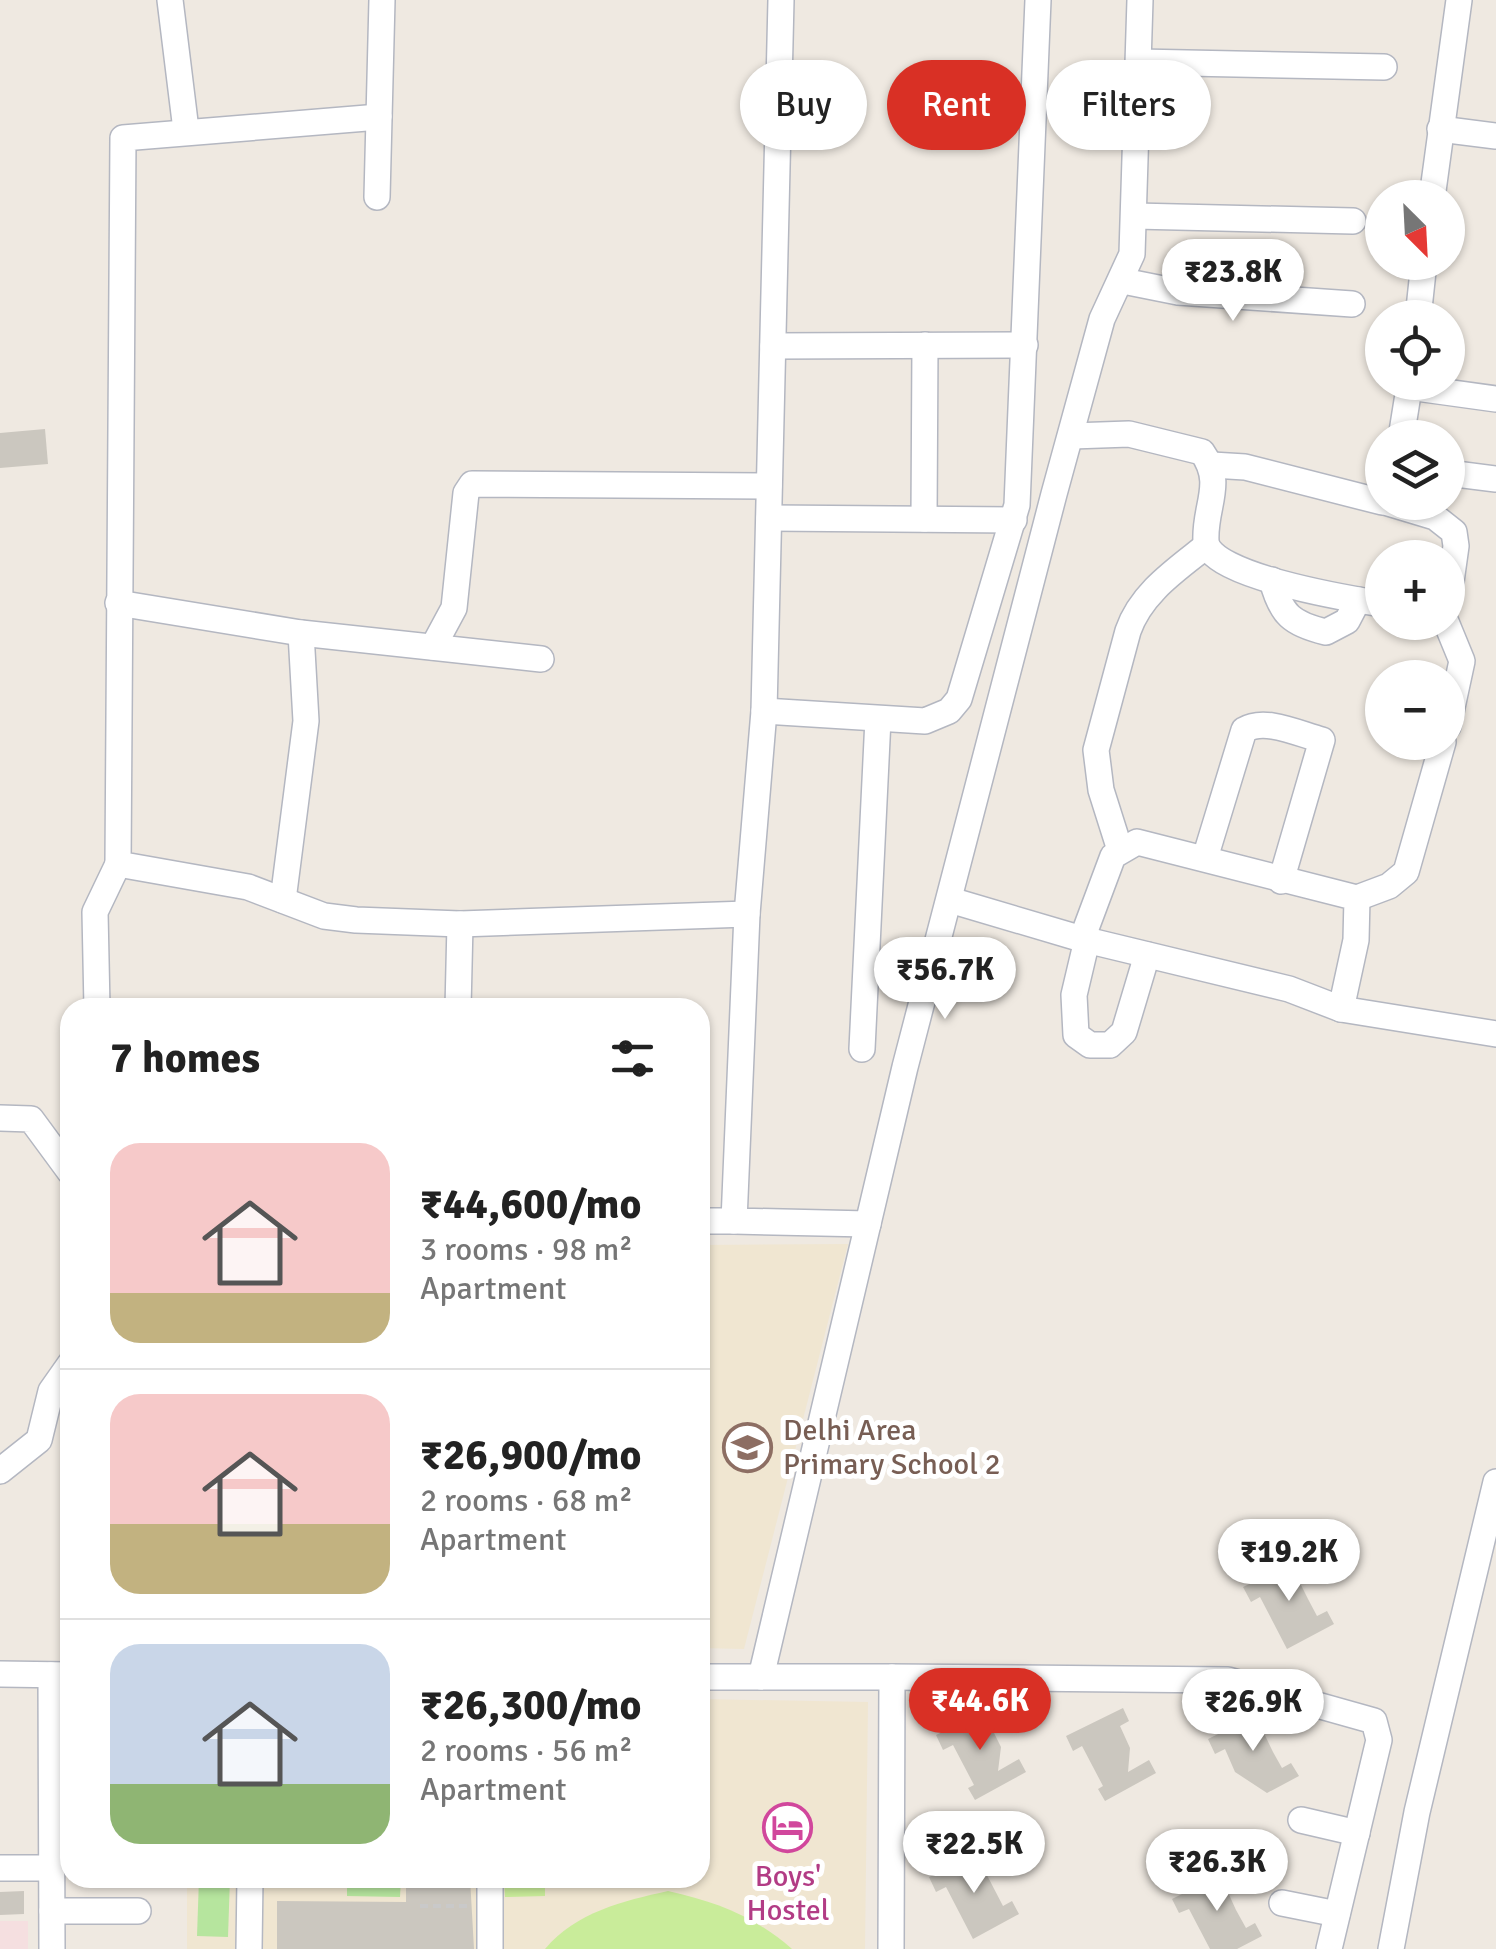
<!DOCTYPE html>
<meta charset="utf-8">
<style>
body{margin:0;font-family:Signika,sans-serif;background:#f2f2f2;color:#222;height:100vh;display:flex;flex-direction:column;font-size:38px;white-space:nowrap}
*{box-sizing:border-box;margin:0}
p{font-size:32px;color:#767676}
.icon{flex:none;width:55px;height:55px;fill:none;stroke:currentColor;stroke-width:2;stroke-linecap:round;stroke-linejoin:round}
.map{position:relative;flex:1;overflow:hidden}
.details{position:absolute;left:60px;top:998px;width:650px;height:890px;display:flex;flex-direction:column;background:#fff;border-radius:30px;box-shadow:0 2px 8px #0004}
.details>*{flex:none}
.guide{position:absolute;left:740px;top:60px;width:605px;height:90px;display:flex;gap:20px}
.needle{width:65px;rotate:156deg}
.buttons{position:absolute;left:1365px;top:180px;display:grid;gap:20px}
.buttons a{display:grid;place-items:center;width:100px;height:100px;border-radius:50%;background:#fff;box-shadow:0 2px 8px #0004;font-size:50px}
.price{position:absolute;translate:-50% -85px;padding:0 22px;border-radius:35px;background:#fff;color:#222;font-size:32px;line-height:65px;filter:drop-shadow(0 2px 5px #0008)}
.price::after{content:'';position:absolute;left:50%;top:60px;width:30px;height:22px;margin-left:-15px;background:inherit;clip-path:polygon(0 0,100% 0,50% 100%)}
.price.active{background:#d93025;color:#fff}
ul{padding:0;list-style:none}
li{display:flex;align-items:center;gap:30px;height:250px;padding:0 50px}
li+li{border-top:2px solid #e0e0e0}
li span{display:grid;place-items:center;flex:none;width:280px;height:200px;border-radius:30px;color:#555}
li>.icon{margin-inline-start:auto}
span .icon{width:120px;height:120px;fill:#fffc;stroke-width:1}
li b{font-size:42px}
h2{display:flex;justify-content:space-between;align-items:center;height:120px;padding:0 50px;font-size:42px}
.chip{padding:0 35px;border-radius:45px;background:#fff;box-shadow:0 2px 8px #0004;font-size:35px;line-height:90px}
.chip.active{background:#d93025;color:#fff}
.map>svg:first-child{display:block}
</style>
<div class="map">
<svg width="1496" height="1949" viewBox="0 0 1496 1949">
<rect width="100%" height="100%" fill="#efe9e1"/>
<g fill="#f0e6d1">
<path d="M848 1244 744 1649 700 1648V1245Z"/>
<path d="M700 1699 868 1702 865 1949H187V1878H700Z"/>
</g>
<rect fill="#f5dfe0" x="0" y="1921" width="28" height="28"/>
<g fill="#b6e59e">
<path d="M199 1878H230L228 1937 197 1936Z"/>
<path d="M347 1878H401L400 1897 347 1896Z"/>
</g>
<g fill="#c9ec9a">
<path d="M504 1878H545V1896L505 1897Z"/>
<path d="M668 1891C717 1902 754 1916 792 1949H545C576 1912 623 1901 668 1891Z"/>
</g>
<g fill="#cbc7bf">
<path d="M45 429 48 464 0 468V433Z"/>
<path d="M1300 1559 1307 1572 1297 1577 1308 1599 1317 1616 1327 1611 1334 1624 1287 1649 1260 1597 1251 1602 1243 1587Z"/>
<path d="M993 1707 999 1720 990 1725 1001 1747 998 1771 1019 1759 1026 1772 975 1800 968 1788 974 1785 953 1745 943 1750 936 1735Z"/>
<path d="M1123 1708 1129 1721 1120 1726 1130 1748 1128 1772 1149 1760 1156 1773 1105 1801 1098 1789 1103 1786 1082 1746 1073 1751 1066 1736Z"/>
<path d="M1265 1711 1272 1724 1262 1729 1273 1752 1282 1768 1291 1763 1299 1776 1267 1793 1235 1772 1225 1749 1215 1754 1208 1739Z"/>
<path d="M976 1854 1003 1906 1012 1901 1019 1914 973 1939 946 1887 936 1892 929 1877Z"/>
<path d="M1228 1871 1235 1884 1226 1888 1236 1910 1246 1928 1255 1923 1262 1936 1237 1949H1210L1189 1909 1179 1913 1172 1899Z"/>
<path d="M406 1878H470L474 1949H277V1901L406 1902Z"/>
<path d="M24 1891V1914L0 1915V1892Z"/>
</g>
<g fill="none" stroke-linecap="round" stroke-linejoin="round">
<defs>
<g id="minor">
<path d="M170 0 186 130"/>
<path d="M781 0 764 711 747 914 734 1221 868 1224"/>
<path d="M1139 62 1384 67"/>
<path d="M379 117 123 138 118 864 248 887 324 916 356 920 460 924 747 914"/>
<path d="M1440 129 1496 136"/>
<path d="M377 197 382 0"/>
<path d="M1432 198 1459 0"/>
<path d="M1135 216 1353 221"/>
<path d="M1123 281 1178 292 1352 304"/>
<path d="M1418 318 1424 262"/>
<path d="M773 346 1025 345"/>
<path d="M1409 387 1496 399"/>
<path d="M1072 436 1129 434 1202 452C1225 484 1204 506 1206 541 1208 576 1351 599 1382 604"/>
<path d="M1401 438 1410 382"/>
<path d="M1212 465 1245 467 1382 502"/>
<path d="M1448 473 1496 479"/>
<path d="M1385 502 1435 517 1454 532 1456 546 1448 603"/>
<path d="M769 518 1014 520"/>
<path d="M924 519 925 345"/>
<path d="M1272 580C1281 615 1292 624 1326 632L1347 621 1358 600"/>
<path d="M118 603 301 633 541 659"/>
<path d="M1446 622 1462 661 1448 726"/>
<path d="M433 647 454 608 466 493 472 484 769 486"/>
<path d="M764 711 925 721 949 711 959 699 1017 505 1038 0"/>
<path d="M1120 850 1101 790 1096 750 1128 631C1141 593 1176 570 1206 546"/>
<path d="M1205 858 1244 730C1265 717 1299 734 1322 740L1281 881"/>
<path d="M1357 898 1389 886 1406 872 1443 742"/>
<path d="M283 900 306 721 301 633"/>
<path d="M950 900 1082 939 1289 989 1341 1009 1496 1034"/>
<path d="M1082 939 1113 856 1137 842 1357 898 1356 940 1341 1009"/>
<path d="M1087 940 1074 995 1076 1035 1090 1045H1110L1124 1032 1147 955"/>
<path d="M97 1008 95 912 118 864"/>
<path d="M458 1008 460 924"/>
<path d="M862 1049 878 719"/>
<path d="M0 1118 31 1119 70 1172"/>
<path d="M700 1221H734"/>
<path d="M0 1471 39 1440 51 1391 70 1364"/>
<path d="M0 1674 70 1675"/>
<path d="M51 1675 52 1949"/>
<path d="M700 1677H761"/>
<path d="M892 1677 1228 1680 1374 1721 1379 1740 1329 1949"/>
<path d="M1301 1820 1357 1833"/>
<path d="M0 1868H51"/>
<path d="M490 1878V1949"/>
<path d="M1282 1903 1337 1914"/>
<path d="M52 1911H138"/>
<path d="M249 1949 250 1878"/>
<path d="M891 1949 892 1677H761L905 1067 1054 494 1102 319 1132 254 1140 0"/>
<path d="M1391 1949 1417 1812 1496 1482"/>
</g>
</defs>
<use href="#minor" stroke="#b4b7c1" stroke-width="28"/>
<path stroke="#c9c9c9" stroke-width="4" stroke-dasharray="8 5" stroke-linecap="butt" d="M420 1906H470"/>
<use href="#minor" stroke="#fff" stroke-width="25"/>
</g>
<defs>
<symbol id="school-ring" viewBox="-11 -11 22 22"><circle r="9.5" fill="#fff" stroke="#8d6e63" stroke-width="1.5"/><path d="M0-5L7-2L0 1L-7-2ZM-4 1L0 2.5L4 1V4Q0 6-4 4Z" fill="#8d6e63"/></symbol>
<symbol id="hotel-ring" viewBox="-11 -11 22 22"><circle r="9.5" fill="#fff" stroke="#d1479c" stroke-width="1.5"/><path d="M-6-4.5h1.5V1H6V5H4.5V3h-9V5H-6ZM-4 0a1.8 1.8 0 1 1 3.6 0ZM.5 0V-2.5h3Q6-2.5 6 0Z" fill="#d1479c"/></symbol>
</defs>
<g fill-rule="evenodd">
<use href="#school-ring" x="720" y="1420" width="55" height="55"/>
<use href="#hotel-ring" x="760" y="1800" width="55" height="55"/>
</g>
<g text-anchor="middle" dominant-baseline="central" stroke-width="10" stroke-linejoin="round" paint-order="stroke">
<g font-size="30" fill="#785e54" stroke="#fff" text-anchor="start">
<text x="783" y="1430">Delhi Area<tspan x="783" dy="34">Primary School 2</tspan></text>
</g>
<g font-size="30" fill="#b23c85" stroke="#fff">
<text x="788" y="1876">Boys'<tspan x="788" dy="34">Hostel</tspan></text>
</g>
</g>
</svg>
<div class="buttons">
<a><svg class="needle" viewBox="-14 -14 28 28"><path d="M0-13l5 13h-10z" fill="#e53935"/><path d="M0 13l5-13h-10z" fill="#767676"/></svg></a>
<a><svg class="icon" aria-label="locate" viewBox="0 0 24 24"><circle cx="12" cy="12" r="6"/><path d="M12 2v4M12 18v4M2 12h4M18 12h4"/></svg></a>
<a><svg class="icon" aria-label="layers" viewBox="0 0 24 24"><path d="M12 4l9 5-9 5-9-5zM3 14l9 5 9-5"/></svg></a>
<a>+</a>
<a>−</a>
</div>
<b class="price" style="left:1233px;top:324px">₹23.8K</b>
<b class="price" style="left:945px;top:1022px">₹56.7K</b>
<b class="price" style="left:1289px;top:1604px">₹19.2K</b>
<b class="price active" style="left:980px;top:1753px">₹44.6K</b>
<b class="price" style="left:1253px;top:1754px">₹26.9K</b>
<b class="price" style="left:974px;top:1896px">₹22.5K</b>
<b class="price" style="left:1217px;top:1914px">₹26.3K</b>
<div class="guide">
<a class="chip">Buy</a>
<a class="chip active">Rent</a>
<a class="chip">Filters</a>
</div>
<section class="details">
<h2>7 homes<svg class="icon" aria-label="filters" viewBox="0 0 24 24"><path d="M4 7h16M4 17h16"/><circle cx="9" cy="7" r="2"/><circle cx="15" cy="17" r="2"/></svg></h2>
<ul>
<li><span style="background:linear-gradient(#f6c9c9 75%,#c2b280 0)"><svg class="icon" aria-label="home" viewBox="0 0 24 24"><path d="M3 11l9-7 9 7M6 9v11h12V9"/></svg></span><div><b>₹44,600/mo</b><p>3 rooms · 98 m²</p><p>Apartment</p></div></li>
<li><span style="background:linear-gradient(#f6c9c9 65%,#c2b280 0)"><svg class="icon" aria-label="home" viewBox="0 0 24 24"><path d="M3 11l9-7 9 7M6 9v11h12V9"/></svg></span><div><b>₹26,900/mo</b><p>2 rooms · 68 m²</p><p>Apartment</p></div></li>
<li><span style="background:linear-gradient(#c9d6e8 70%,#8fb573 0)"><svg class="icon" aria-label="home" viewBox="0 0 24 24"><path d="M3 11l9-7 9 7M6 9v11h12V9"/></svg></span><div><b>₹26,300/mo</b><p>2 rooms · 56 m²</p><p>Apartment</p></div></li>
</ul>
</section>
</div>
